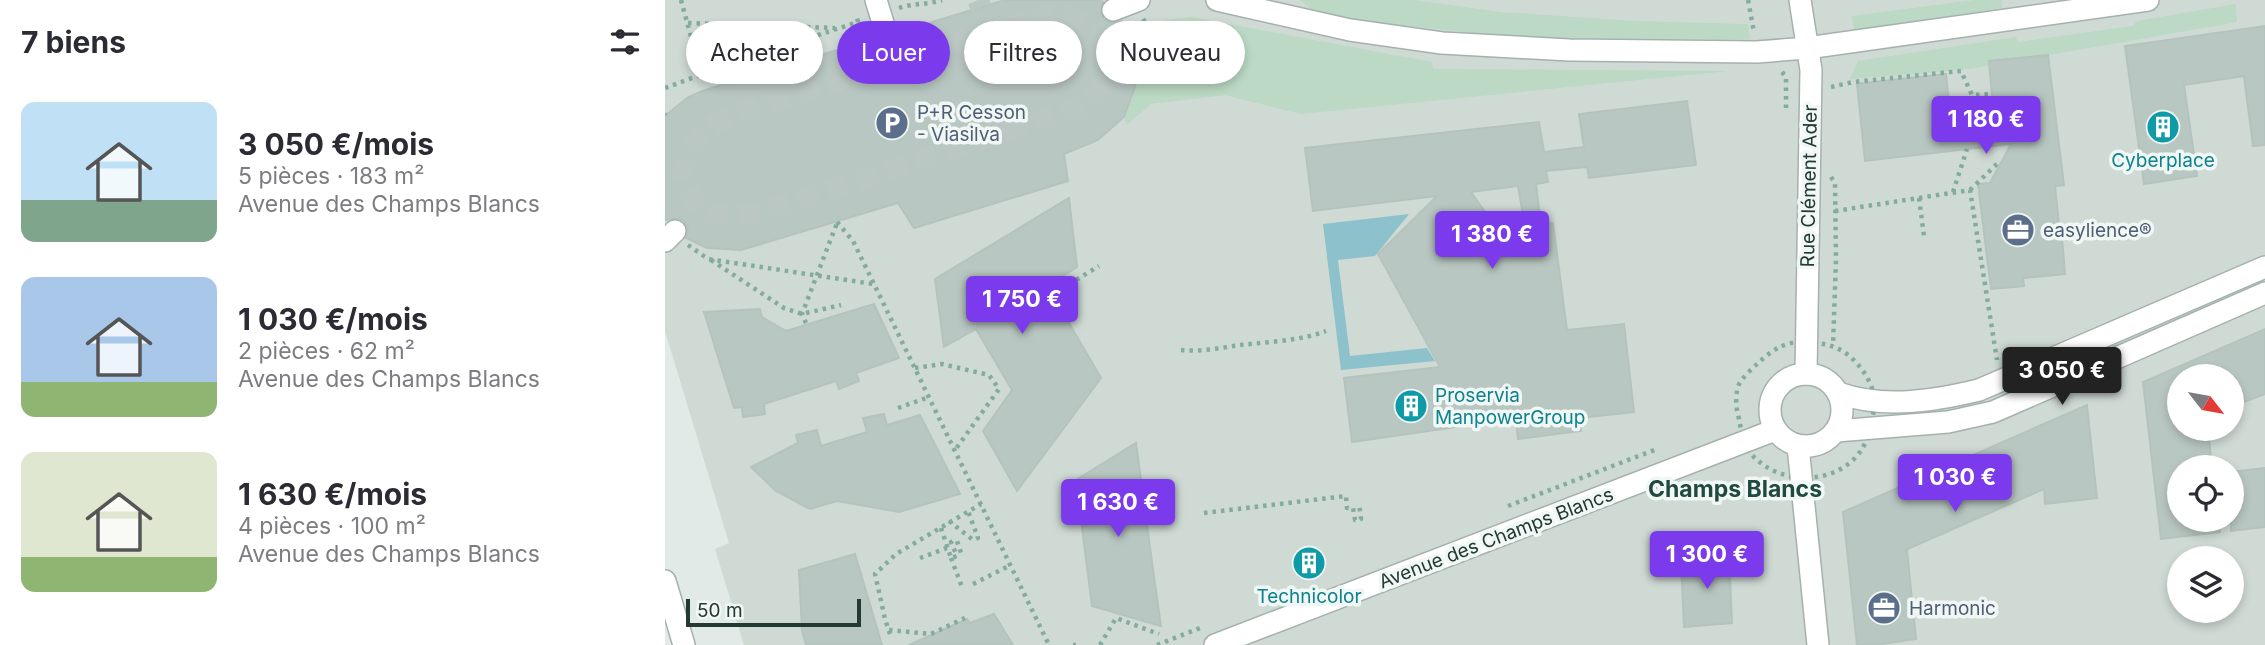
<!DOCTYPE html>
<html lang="fr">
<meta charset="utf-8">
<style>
body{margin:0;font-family:Inter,sans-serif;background:#f2f2f3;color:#2b2b33;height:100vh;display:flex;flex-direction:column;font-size:26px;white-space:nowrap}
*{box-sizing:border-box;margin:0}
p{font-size:23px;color:#7c7c81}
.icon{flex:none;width:38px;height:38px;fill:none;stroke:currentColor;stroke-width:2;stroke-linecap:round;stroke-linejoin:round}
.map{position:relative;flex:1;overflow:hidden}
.drawer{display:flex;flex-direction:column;background:#fff;width:665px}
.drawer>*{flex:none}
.hud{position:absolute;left:21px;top:21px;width:665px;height:63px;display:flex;gap:14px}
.needle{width:46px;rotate:121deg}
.buttons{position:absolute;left:1502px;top:364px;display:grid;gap:14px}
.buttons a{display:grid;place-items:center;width:77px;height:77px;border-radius:50%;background:#fff;box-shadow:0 4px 10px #0003;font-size:35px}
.scale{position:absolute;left:21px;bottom:18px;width:175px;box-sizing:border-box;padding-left:7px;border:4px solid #233933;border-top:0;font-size:19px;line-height:24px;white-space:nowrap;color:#233933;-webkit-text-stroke:5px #f1f7f4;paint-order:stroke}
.price{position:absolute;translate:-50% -60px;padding:0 16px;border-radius:7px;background:#7c3aed;color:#fff;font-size:23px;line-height:46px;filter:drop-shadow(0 2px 4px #0008)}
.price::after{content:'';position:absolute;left:50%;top:42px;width:21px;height:16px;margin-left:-10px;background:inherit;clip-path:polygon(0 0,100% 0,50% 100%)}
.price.current{background:#222;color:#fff}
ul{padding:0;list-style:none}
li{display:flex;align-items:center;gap:21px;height:175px;padding:0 21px}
li span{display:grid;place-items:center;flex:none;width:196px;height:140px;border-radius:14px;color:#555}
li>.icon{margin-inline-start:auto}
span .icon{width:84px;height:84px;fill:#fffc;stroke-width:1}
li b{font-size:30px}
h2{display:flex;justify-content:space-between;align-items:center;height:84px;padding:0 21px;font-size:30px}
.tag{padding:0 24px;border-radius:32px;background:#fff;box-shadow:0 4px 10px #0003;font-size:24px;line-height:63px}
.tag.current{background:#7c3aed;color:#fff}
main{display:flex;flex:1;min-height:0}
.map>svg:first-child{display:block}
</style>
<main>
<section class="drawer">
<h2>7 biens<svg class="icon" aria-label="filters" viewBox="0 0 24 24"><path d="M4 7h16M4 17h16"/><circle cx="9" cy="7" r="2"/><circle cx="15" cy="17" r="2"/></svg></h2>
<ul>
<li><span style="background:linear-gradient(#bfe0f5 70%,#7fa58c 0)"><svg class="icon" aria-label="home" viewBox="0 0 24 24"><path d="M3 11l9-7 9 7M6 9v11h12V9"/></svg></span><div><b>3 050 €/mois</b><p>5 pièces · 183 m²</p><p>Avenue des Champs Blancs</p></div></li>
<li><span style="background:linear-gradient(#a9c7e8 75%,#8fb573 0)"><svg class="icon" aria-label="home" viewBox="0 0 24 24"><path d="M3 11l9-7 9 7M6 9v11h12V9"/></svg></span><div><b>1 030 €/mois</b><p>2 pièces · 62 m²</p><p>Avenue des Champs Blancs</p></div></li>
<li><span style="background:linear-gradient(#dfe7d0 75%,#8fb573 0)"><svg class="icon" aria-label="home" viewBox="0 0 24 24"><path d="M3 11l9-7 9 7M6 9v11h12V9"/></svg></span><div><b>1 630 €/mois</b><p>4 pièces · 100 m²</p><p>Avenue des Champs Blancs</p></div></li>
</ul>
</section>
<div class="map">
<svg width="1600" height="645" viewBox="0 0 1600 645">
<rect width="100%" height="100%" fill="#e1eae6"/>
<path fill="#cfdad5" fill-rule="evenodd" d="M0 0H1600V645H79L50 549 64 543 0 331ZM1514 376H1566V429H1514ZM1514 467H1566V520H1514ZM1514 558H1566V611H1514Z"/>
<g fill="#bbd9c4">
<path d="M635 0H748L836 12 969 21 1083 24 1085 39 871 38 818 34 698 21 646 9Z"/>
<path d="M1309 0H1337V8L1189 30 1187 16Z"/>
<path d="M1571 4 1572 22 1304 69 1185 79 1193 61 1351 37 1353 42 1467 26 1472 21Z"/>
<path d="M526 17 767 62 768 69 1064 71 636 114 560 95 486 104 462 125 459 117C471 91 478 67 467 39L495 21Z"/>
</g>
<path fill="#8dc1cb" d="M744 214 710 256 673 260 685 356 762 348 770 361 676 370 658 224Z"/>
<g fill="#b9c7c2" stroke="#b4c3bd" stroke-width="2" fill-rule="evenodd">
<path d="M340 0H436L438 2 436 14 439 20 447 23 457 21 469 43 473 78 459 117 433 140 399 154 403 181 249 228 233 203 76 250 42 248 21 238 23 228 19 221 13 218 0 220V116L22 98 37 91 209 39 218 49 226 48 235 40 234 32Z"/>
<path d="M1600 26V145L1588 146 1579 76 1519 85 1532 176 1479 184 1460 46Z"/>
<path d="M1383 55 1399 185 1390 186 1394 225H1396L1400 274 1358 278 1359 286 1326 289 1313 184 1325 183 1346 144 1200 161 1192 84 1281 74 1285 111 1328 106 1324 61Z"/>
<path d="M1022 101 1031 165 924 178 922 167 881 171 883 182 871 184 876 224 888 223 902 330 959 324 969 412 914 418 916 431 853 439 850 410 811 415 812 424 687 442 679 378 775 367 713 254 772 196 648 211 640 148 874 122 879 152 919 147 914 114ZM853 186 860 227 825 233 822 215 806 192Z"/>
<path d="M404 198 412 267 360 300 397 321 401 318 436 378 352 491 318 431 347 390 311 329 279 347 270 279Z"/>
<path d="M209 304 234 358 191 373 194 381 174 389 171 381 99 404 100 414 78 417 77 407 69 408 39 312 95 309 97 317 121 331Z"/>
<path d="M1600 329V394L1566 407V376H1514V429H1543L1547 467H1514V520H1555V532L1496 539 1478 382Z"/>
<path d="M1422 405 1432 498 1380 504 1379 489 1238 551 1242 550 1251 639 1211 645H1192L1178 512Z"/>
<path d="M219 414 222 425 255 415 295 494 234 512 172 501 145 509 111 491 86 467 133 443 131 435 152 430 156 446 202 432 198 418Z"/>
<path d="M471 443 489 577 496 626 427 606 411 480Z"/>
<path d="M1600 468V527L1566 531V472Z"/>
<path d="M190 554 217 645H141L137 630 134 570Z"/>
<path d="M1064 555 1067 623 1019 627 1016 560Z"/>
<path d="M329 614 348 645H244L302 619 305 623Z"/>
</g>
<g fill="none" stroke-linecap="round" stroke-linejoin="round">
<g stroke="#bbc7c2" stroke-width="21" stroke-dasharray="21 10" stroke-linecap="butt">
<path d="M313 0 316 7"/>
<path d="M337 0 338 1"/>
<path d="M400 14C451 34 458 62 423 104L97 212C81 215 59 218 43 212 35 209 31 203 27 197 5 167 30 137 56 120L272 48 379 16Z"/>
</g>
<defs>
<g id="minor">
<path d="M211 0 222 36"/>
<path d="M552 0 685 30 777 43 904 50 1092 52 1142 48 1483 0"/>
<path d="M1135 0 1146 70 1141 374"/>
<path d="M448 10 474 0"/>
<path d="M0 241 10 231"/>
<circle cx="1141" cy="410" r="36"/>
<path d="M1173 393C1219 409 1268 401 1314 390L1600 267"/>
<path d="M1171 431 1283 422 1328 412 1600 293"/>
<path d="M1133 446 1153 645"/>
<path d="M0 581 19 645"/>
<path d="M550 645 1110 430"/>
</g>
</defs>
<use href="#minor" stroke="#a4b1ad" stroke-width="24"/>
<g stroke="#84ab9f" stroke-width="4.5" stroke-dasharray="3.5 5" stroke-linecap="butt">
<path d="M16 0 36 74"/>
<path d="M1083 0 1089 32"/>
<path d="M234 8C248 3 262 5 277 0"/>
<path d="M478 19 481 24 483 64"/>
<path d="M23 23 170 28"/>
<path d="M1117 72 1121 77V108"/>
<path d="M1166 87 1188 82 1296 71 1307 95 1327 94"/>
<path d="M0 88 59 66 193 22 192 18"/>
<path d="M0 114 1 115"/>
<path d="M1166 177 1170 183 1171 259 1168 346"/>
<path d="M1305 190 1335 161"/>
<path d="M1288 192 1302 149"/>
<path d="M1254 198 1259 236"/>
<path d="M1170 211 1305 190 1332 360"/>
<path d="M172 222 188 241 209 284 384 645"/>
<path d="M23 245 43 259 208 284"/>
<path d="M46 260 119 308 137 314 176 305"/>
<path d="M375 302 434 266"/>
<path d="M141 323 137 314 172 223"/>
<path d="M1140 341C1149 343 1158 343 1166 346 1188 352 1209 380 1210 403 1210 407 1208 414 1207 418 1204 433 1201 446 1191 457 1165 485 1117 484 1090 458 1080 449 1076 431 1074 419 1071 408 1070 398 1073 387 1075 379 1087 369 1093 363 1110 348 1118 343 1140 341Z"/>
<path d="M516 350C535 352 556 348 575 345 603 342 634 341 661 331"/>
<path d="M250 368 277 364 324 375 334 389 290 450"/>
<path d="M233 408 264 397"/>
<path d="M843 506 992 449"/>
<path d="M539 513 681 496 682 508H688L690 520 696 519 694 503"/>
<path d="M284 521 308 540 313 538 303 511"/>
<path d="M276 528 286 558 292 556 286 542 292 541 296 553"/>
<path d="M255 558 282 548"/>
<path d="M286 558 297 587"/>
<path d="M308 584 346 565"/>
<path d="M224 630 266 634 300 618"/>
<path d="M225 634 220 619 210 574 231 554 316 504"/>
<path d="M408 645H411"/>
<path d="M435 645 451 618 494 634"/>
<path d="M492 645 535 628"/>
</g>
<use href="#minor" stroke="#fff" stroke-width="21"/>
</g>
<defs>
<symbol id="parking-disc" viewBox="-11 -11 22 22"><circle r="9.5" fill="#5c6f8a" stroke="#f1f7f4"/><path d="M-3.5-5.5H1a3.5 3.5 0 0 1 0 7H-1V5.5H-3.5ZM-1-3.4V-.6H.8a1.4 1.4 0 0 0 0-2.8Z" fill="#fff"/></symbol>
<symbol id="building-disc" viewBox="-11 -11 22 22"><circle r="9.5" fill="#0f9aa8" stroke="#f1f7f4"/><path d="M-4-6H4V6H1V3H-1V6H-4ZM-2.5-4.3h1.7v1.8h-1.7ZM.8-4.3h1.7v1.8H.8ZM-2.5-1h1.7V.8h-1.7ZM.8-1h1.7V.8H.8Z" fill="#fff"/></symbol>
<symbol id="office-disc" viewBox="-11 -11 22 22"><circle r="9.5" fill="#5c6f8a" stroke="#f1f7f4"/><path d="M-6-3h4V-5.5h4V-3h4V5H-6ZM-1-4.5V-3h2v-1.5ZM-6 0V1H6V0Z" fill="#fff"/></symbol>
</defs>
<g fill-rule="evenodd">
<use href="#parking-disc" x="208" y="104" width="38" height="38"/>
<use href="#building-disc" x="1479" y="108" width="38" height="38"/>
<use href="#office-disc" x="1334" y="211" width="38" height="38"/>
<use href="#building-disc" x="727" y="387" width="38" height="38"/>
<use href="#building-disc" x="625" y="544" width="38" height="38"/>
<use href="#office-disc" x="1200" y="589" width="38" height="38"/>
</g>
<g text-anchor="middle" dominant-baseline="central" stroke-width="7" stroke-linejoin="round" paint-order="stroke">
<g font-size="19" fill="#4e5e75" stroke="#f1f7f4" text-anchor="start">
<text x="252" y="112">P+R Cesson<tspan x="252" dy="22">- Viasilva</tspan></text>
<text x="1378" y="230">easylience®</text>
<text x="1244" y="608">Harmonic</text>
</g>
<g font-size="19" fill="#0d838f" stroke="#f1f7f4">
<text x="1498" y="160">Cyberplace</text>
<text x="770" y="395" text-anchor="start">Proservia<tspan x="770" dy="22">ManpowerGroup</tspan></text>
<text x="644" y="596">Technicolor</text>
</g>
<g font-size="19" fill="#233933" stroke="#f1f7f4">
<text transform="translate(1144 186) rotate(-89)">Rue Clément Ader</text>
<text transform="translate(831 538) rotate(-21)">Avenue des Champs Blancs</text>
</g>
<g font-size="23" font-weight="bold" fill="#214940" stroke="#f1f7f4">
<text x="1070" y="489">Champs Blancs</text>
</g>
</g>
</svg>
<div class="buttons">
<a><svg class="needle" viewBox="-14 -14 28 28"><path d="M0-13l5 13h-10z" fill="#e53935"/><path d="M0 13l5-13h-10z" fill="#7c7c81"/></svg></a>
<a><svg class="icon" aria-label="locate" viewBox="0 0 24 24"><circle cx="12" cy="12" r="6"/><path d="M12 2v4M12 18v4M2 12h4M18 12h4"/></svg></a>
<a><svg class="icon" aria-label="layers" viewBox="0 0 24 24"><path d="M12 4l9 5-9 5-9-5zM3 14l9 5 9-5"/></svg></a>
</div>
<div class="scale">50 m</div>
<b class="price" style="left:1321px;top:156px">1 180 €</b>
<b class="price" style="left:827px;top:271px">1 380 €</b>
<b class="price" style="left:357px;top:336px">1 750 €</b>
<b class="price current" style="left:1397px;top:407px">3 050 €</b>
<b class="price" style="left:1290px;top:514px">1 030 €</b>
<b class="price" style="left:453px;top:539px">1 630 €</b>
<b class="price" style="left:1042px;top:591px">1 300 €</b>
<div class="hud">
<a class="tag">Acheter</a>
<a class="tag current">Louer</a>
<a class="tag">Filtres</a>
<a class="tag">Nouveau</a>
</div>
</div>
</main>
